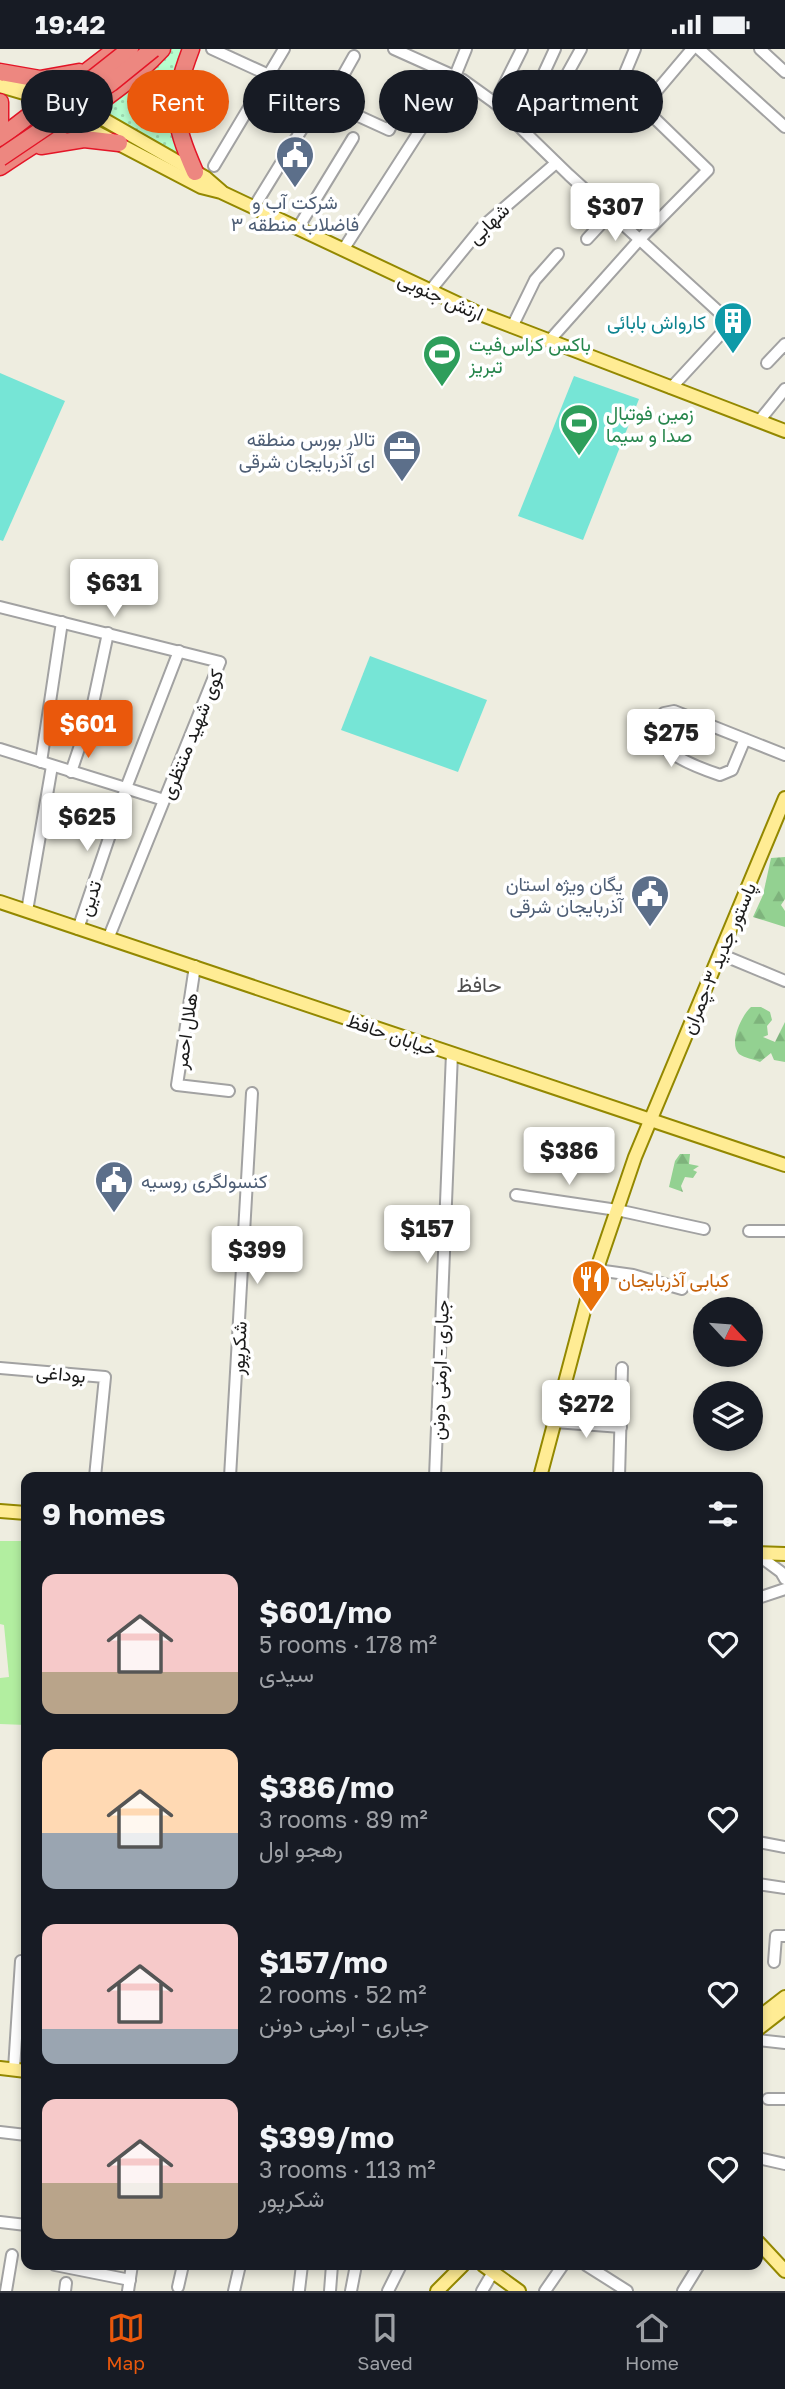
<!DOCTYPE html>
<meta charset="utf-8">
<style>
body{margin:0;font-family:"Golos Text",Vazirmatn,sans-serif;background:#20242c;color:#f1f3f6;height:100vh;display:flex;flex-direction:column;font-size:26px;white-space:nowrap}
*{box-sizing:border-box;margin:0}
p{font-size:23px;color:#9ea1a6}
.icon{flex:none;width:38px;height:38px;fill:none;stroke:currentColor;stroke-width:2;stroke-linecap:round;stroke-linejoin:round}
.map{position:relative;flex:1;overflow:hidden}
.drawer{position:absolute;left:21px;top:1423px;width:742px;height:798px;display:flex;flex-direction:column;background:#171b24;border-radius:14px;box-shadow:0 4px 10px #0003}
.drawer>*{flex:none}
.hud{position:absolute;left:21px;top:21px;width:744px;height:63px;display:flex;gap:14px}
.needle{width:46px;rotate:116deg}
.tools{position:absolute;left:693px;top:1248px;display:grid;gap:14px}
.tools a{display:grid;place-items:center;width:70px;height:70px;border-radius:50%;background:#171b24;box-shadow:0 4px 10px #0003;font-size:35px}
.price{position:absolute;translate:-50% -60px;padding:0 16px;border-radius:7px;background:#fff;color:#222;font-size:23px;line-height:46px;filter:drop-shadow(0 2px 4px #0008)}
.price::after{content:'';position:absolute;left:50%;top:42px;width:21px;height:16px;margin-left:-10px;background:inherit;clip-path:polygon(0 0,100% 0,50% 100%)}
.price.current{background:#ea580c;color:#fff}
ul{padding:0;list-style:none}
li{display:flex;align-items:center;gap:21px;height:175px;padding:0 21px}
li span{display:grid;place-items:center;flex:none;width:196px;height:140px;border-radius:14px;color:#555}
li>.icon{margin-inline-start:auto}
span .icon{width:84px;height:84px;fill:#fffc;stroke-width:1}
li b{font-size:30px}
h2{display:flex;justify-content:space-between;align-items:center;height:84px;padding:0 21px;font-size:30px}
.chip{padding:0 24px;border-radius:32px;background:#171b24;box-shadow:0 4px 10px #0003;font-size:24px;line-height:63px}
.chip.current{background:#ea580c;color:#fff}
.status{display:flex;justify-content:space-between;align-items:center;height:49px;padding:0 35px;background:#171b24;direction:ltr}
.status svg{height:19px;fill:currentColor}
.tab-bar{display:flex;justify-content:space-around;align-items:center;height:98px;border-top:2px solid #363941;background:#171b24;font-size:19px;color:#9ea1a6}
.tab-bar a{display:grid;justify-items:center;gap:4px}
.tab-bar .current{color:#ea580c}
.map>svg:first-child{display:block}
</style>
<div class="status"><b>19:42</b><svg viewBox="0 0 49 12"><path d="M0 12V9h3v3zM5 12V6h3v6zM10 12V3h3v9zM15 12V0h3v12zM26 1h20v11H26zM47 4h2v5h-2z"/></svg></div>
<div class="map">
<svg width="785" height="2242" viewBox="0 0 785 2242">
<defs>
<pattern id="forest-firs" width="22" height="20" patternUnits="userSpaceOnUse" patternTransform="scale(1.75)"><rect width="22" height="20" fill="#93d191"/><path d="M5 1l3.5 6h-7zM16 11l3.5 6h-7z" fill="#7eb37c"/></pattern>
<pattern id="park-dots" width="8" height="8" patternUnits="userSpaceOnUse" patternTransform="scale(1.75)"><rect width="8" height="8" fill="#b7fecf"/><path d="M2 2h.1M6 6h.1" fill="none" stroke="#9dd9b1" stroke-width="1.8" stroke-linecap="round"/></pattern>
</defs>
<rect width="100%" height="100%" fill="#eeede0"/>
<path fill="#b2eea0" d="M0 1492H26V1676L0 1675V1629L9 1628 4 1576 0 1575Z"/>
<g fill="url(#forest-firs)">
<path d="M785 808V850L781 856 785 862V878L753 868 763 846 771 809Z"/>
<path d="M751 958H761L770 963 772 971 767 977 768 986 763 988 775 993 785 973V1013L774 1011 771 1004 760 1013C754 1010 744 1009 739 1005 728 994 742 966 751 958Z"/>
<path d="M680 1105H690L689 1115 699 1117 693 1121 697 1123 693 1129 685 1128 681 1137 683 1143 669 1138 675 1112Z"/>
</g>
<path fill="url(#park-dots)" d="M171 0H186L179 20 185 112 101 61Z"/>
<g fill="#76e5d6">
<path d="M0 324 65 352 3 492 0 491Z"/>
<path d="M574 327 639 350 583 491 518 467Z"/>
<path d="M370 607 487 651 458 723 341 681Z"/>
</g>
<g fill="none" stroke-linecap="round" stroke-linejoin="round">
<defs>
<g id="minor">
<path d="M212 0 389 81 410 36"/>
<path d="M394 0 463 31 495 54 569 126 731 274 671 339"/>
<path d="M699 0 785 78"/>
<path d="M760 0 785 23"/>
<path d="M620 36 650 48"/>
<path d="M328 53 354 7"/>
<path d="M495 54 522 0"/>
<path d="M511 67 543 26 555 0"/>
<path d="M607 67 635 0"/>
<path d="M527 83 555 47 581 0"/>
<path d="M214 117 284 0"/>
<path d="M254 158 305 75"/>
<path d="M298 179 353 89"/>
<path d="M587 190 611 164"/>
<path d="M343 201 455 27 466 0"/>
<path d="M429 243 482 178 556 114"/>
<path d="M512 278 535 231 558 205"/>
<path d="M549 292 640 190 708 121 643 58 692 0"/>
<path d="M767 314 785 295"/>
<path d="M759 372 785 340"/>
<path d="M0 558 220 613 108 890"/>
<path d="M745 690 732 721 720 726C696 718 630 694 664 664L674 662 785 706"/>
<path d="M0 700 164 751"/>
<path d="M41 713 62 573"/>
<path d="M71 723 91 664 108 584"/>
<path d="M27 862 52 717"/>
<path d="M78 880 126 739 179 602"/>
<path d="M720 905 785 932"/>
<path d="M195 917 177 1036 229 1042"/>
<path d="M516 1146 617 1161 704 1180"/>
<path d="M749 1182H785"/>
<path d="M597 1221 633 1226 682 1240"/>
<path d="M0 1319 105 1328 95 1428"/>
<path d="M555 1373 621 1378"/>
<path d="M230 1428 252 1044"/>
<path d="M435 1428 452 1004"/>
<path d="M619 1428 622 1319"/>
<path d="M758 1506 781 1523 785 1530"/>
<path d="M758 1549 785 1540"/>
<path d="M758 1793 785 1798"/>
<path d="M758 1835 785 1839"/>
<path d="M774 1913 776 1887H785"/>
<path d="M758 1991 785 1994"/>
<path d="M14 2020 21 1912"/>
<path d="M768 2050H785"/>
<path d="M0 2083 26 2086"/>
<path d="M758 2109 785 2115"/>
<path d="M0 2173 26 2176"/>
<path d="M55 2216 130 2231"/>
<path d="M586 2216 627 2242"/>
<path d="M178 2238 183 2216"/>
<path d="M299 2241 302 2216"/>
<path d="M6 2242 12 2206"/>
<path d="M65 2242 66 2234"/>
<path d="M128 2242 132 2216"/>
<path d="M234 2242 240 2216"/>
<path d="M330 2242 332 2216"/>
<path d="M351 2242 356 2216"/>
<path d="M388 2242 401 2216"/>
<path d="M482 2242 493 2223"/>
<path d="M545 2242 563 2216"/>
<path d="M683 2242 699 2216"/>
</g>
<g id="major">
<path d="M5 26 52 55"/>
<path d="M0 37 31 46"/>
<path d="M78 67 103 70 206 129 221 142"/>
<path d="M80 68 94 82 201 138 221 143 480 265 785 382"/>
<path d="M0 853 785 1116"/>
<path d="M540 1428 589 1243 635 1108 785 749"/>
<path d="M0 1462 26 1464"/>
<path d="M758 1504 785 1505"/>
<path d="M758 1969 785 1948"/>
<path d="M758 1980 785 1959"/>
<path d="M0 2019 26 2022"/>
<path d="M758 2193 785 2222"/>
<path d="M483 2216 519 2242"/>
<path d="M437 2242 463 2216"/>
</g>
<g id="highway">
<path d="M191 0C171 53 172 71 195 123"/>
<path d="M0 23 40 30 79 23"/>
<path d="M0 53V78"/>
<path d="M0 89 116 0"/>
<path d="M41 97 84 90 119 94"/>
<path d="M0 118C55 80 117 49 162 0"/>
</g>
</defs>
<use href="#minor" stroke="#a2a2a2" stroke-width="14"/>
<use href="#major" stroke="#938800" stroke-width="16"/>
<use href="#highway" stroke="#e41527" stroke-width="19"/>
<use href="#minor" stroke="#fff" stroke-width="10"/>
<use href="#major" stroke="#ffec94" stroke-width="12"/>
<use href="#highway" stroke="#ed8780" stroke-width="16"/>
<defs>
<g id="highway-bridge">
<path d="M49 64 130 0"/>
<path d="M0 109 111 34 153 0"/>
</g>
</defs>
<use href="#highway-bridge" stroke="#e41527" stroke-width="19" stroke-linecap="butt"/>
<use href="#highway-bridge" stroke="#ed8780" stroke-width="16"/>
</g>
<defs>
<symbol id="civic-pin" viewBox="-11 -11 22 30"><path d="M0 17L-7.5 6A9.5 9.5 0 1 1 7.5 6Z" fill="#5c6f8a" stroke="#fff"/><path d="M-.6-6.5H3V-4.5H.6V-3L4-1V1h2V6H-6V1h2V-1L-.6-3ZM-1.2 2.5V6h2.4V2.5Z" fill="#fff"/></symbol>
<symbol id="building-pin" viewBox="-11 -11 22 30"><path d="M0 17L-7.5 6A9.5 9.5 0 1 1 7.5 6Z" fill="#0f9aa8" stroke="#fff"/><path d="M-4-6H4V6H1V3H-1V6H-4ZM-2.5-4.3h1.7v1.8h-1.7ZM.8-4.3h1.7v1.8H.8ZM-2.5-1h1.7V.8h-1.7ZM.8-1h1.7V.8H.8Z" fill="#fff"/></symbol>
<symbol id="stadium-pin" viewBox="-11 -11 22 30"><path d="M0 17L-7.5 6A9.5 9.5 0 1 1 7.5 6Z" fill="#2e9e5b" stroke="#fff"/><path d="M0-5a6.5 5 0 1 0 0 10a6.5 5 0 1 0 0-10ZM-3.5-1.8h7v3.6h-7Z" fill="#fff"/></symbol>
<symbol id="office-pin" viewBox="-11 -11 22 30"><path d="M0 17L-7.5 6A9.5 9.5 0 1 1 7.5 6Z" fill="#5c6f8a" stroke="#fff"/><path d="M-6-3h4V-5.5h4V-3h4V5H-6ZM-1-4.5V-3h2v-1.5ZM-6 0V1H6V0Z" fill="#fff"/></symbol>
<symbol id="restaurant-pin" viewBox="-11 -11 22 30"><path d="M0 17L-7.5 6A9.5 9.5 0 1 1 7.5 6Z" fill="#e8710a" stroke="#fff"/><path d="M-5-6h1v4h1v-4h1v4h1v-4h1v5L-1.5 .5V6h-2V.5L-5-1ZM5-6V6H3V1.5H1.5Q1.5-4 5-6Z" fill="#fff"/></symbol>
</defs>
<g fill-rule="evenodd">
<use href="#civic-pin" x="273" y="84" width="44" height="60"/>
<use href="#building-pin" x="711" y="250" width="44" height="60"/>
<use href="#stadium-pin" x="420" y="283" width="44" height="60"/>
<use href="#stadium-pin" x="557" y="352" width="44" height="60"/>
<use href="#office-pin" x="380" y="378" width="44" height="60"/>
<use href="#civic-pin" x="628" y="823" width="44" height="60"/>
<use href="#civic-pin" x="92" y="1109" width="44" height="60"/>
<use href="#restaurant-pin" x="569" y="1208" width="44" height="60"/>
</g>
<g text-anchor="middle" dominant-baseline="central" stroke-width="7" stroke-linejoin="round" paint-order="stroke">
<g font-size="19" fill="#4e5e75" stroke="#fff" text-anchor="end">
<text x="295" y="152" text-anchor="middle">شرکت آب و<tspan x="295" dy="22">فاضلاب منطقه ۳</tspan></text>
<text x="375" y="389">تالار بورس منطقه<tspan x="375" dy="22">ای آذربایجان شرقی</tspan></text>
<text x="623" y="834">یگان ویژه استان<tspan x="623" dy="22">آذربایجان شرقی</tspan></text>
<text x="141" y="1131" text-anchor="start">کنسولگری روسیه</text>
</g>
<g font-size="19" fill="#1b1b1b" stroke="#fff">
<text transform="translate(488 174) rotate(-44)">شهابی</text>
<text transform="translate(441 247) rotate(24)">ارتش جنوبی</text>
<text transform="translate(191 685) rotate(-68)">کوی شهید منتظری</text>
<text transform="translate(89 849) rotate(-71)">تدین</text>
<text transform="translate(718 909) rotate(-67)">پاستور جدید ۳-چمران</text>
<text transform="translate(185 982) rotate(-82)">هلال احمر</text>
<text transform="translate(392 985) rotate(19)">خیابان حافظ</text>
<text transform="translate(238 1299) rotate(-87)">شکرپور</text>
<text transform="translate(439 1321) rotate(-88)">جباری - ارمنی دونن</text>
<text transform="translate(61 1324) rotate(5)">بوداغی</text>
</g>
<g font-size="19" fill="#0d838f" stroke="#fff" text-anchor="end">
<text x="706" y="272">کارواش بابائی</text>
</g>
<g font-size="19" fill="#27864d" stroke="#fff" text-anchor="start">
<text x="469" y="294">باکس کراس‌فیت<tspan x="469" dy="22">تبریز</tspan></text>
<text x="606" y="363">زمین فوتبال<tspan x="606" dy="22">صدا و سیما</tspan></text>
</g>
<g font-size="19" fill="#c56008" stroke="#fff" text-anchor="start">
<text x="618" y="1230">کبابی آذربایجان</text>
</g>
<g font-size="21" fill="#4e4e4e" stroke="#fff">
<text x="479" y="935">حافظ</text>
</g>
</g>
</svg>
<div class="tools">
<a><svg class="needle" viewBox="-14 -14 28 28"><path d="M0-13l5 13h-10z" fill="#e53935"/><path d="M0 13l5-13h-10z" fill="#9ea1a6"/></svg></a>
<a><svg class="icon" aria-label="layers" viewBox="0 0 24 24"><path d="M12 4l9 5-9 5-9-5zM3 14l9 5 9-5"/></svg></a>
</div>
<b class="price" style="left:615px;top:194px">$307</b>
<b class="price" style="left:114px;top:570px">$631</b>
<b class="price current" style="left:88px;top:711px">$601</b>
<b class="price" style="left:671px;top:720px">$275</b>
<b class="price" style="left:87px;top:804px">$625</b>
<b class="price" style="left:569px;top:1138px">$386</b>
<b class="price" style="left:427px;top:1216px">$157</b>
<b class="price" style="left:257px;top:1237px">$399</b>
<b class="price" style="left:586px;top:1391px">$272</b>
<div class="hud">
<a class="chip">Buy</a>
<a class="chip current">Rent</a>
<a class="chip">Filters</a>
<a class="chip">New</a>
<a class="chip">Apartment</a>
</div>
<section class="drawer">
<h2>9 homes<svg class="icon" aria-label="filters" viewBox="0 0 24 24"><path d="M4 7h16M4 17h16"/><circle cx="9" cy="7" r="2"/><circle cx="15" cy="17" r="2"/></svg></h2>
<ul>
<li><span style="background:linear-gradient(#f6c9c9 70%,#b9a48a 0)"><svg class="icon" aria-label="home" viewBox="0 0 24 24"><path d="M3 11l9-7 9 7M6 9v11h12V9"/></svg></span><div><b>$601/mo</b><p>5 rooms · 178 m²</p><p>سیدی</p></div><svg class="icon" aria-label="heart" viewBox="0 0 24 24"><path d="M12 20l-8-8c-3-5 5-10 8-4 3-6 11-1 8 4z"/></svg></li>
<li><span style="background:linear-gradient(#ffd9b3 60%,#9aa5b1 0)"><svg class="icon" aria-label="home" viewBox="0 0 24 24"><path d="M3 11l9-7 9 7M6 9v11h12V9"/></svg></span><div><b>$386/mo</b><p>3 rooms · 89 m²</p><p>رهجو اول</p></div><svg class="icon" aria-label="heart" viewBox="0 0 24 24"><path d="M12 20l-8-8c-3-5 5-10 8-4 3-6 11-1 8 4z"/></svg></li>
<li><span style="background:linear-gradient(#f6c9c9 75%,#9aa5b1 0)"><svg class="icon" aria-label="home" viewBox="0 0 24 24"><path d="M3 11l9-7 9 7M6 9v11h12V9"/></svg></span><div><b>$157/mo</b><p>2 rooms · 52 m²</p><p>جباری - ارمنی دونن</p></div><svg class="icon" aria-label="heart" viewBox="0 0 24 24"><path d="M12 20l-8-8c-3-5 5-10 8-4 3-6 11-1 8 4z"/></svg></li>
<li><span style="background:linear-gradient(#f6c9c9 60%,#b9a48a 0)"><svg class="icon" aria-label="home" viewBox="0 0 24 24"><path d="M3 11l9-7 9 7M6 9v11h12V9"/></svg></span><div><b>$399/mo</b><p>3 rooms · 113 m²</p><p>شکرپور</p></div><svg class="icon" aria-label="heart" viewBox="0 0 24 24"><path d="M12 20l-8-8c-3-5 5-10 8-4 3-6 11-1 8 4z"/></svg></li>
</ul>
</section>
</div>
<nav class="tab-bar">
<a class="current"><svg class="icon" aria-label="map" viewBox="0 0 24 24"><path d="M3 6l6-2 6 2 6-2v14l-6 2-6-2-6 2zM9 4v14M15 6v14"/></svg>Map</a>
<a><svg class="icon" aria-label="saved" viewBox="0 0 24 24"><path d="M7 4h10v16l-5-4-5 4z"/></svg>Saved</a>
<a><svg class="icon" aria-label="home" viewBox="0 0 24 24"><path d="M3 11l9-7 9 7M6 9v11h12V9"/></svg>Home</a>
</nav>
